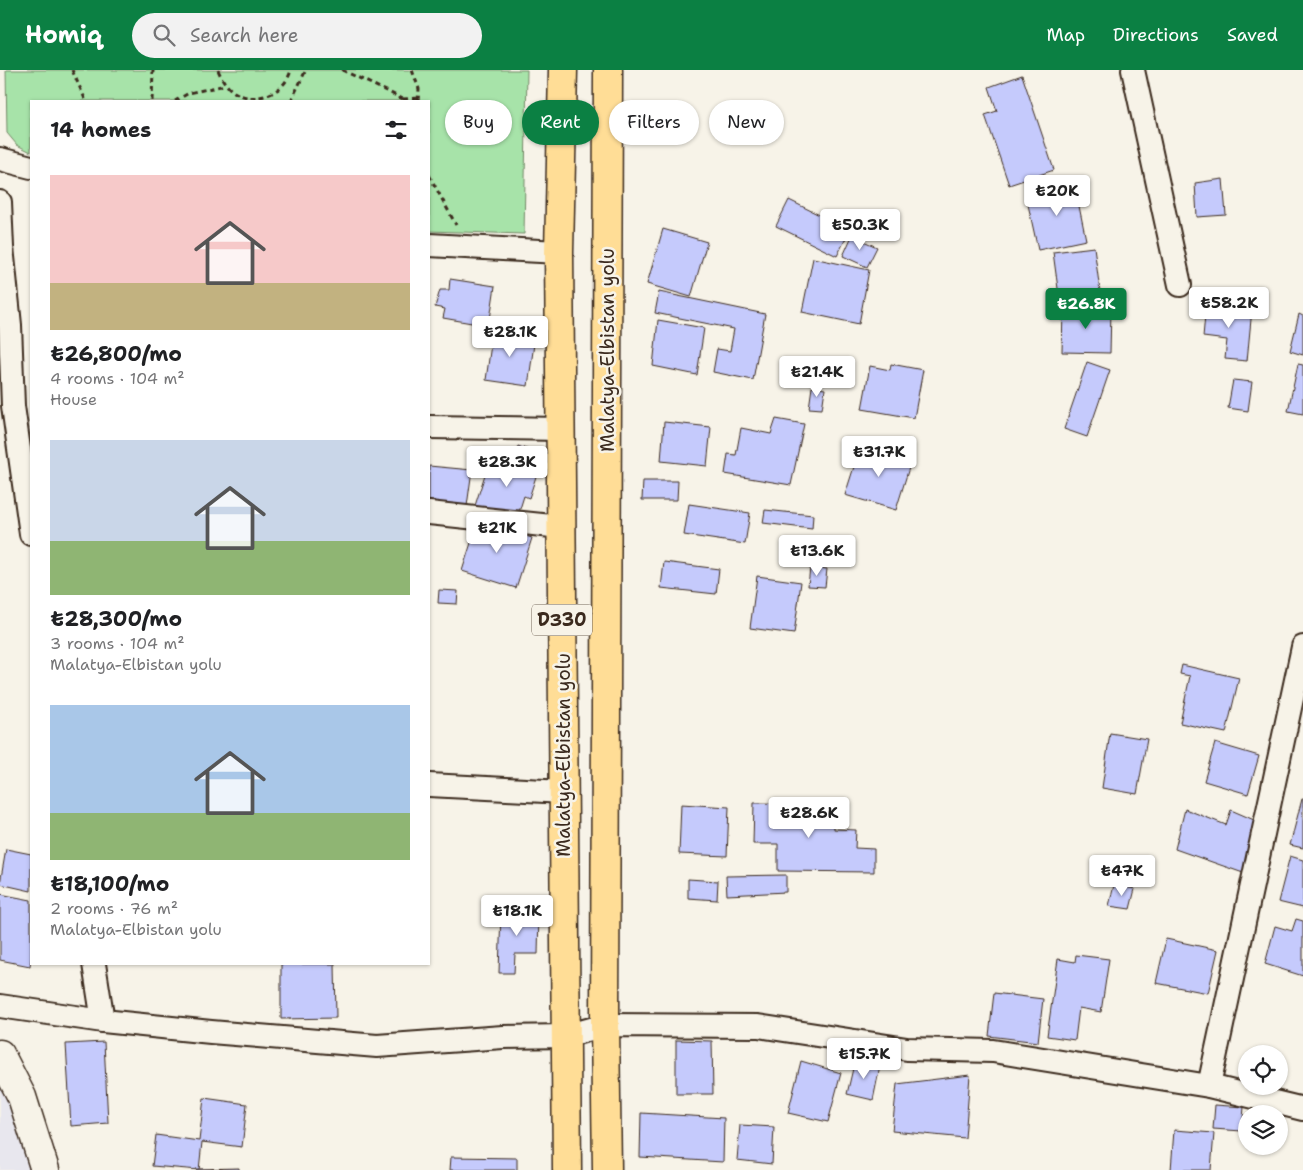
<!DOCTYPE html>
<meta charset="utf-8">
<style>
body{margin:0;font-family:"Shantell Sans",sans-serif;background:#f2f2f2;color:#202124;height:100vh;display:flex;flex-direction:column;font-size:19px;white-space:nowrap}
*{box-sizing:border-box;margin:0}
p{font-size:16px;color:#757577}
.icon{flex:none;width:28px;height:28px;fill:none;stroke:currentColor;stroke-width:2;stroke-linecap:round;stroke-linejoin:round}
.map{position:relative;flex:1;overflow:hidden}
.details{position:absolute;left:30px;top:30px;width:400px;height:865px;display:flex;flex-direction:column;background:#fff;border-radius:0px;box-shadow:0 1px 4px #0004}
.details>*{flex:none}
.top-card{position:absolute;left:445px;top:30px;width:475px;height:45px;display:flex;gap:10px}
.controls{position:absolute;left:1238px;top:975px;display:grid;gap:10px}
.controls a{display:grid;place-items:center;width:50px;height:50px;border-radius:50%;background:#fff;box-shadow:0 1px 4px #0004;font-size:25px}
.price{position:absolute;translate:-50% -42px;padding:0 11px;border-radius:5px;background:#fff;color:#222;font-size:16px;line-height:32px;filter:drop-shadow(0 1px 2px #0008)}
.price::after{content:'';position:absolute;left:50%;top:30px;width:15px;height:11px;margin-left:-8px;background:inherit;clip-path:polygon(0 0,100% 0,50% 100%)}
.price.on{background:#0b8043;color:#fff}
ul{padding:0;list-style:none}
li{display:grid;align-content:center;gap:10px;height:265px;padding:0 20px}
li span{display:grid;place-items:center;height:155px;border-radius:0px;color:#555}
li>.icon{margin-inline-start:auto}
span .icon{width:90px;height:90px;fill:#fffc;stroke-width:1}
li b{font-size:21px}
h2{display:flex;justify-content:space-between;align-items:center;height:60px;padding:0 20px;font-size:21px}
.pill{padding:0 18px;border-radius:22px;background:#fff;box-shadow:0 1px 4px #0004;font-size:18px;line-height:45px}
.pill.on{background:#0b8043;color:#fff}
header{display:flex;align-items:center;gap:30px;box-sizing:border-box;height:70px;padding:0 25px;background:#0b8043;color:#fff}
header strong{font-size:24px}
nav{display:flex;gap:28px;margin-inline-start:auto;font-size:18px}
.search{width:350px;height:45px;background:#f2f2f2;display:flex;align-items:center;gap:12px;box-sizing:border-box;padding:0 18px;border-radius:28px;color:#757577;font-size:19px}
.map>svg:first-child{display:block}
</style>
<header>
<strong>Homiq</strong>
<div class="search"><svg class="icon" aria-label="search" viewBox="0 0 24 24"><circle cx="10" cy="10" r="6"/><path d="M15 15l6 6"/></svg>Search here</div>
<nav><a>Map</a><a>Directions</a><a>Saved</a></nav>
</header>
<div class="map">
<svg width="1303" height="1100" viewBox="0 0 1303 1100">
<rect width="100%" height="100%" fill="#f7f3e8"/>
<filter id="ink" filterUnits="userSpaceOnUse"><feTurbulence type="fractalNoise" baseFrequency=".02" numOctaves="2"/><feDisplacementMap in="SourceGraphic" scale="10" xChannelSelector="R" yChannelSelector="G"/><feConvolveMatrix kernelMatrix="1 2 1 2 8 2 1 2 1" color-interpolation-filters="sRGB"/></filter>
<g filter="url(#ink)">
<path fill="#e8e7ee" d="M0 997 41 1100H0Z"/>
<path fill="#a7e3a9" stroke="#718664" d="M6 0H527L524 164 429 161V31H31V82L17 75 7 63Z"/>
<g fill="#c5cafc" stroke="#3b2a1e">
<path d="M1022 5 1054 100 1009 115 985 45 997 41 989 17Z"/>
<path d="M1223 109 1226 145 1197 147 1195 113Z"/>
<path d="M1074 112 1086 170 1038 180 1027 130 1049 126 1047 117Z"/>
<path d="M789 130 850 160 837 186 776 156Z"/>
<path d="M663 159 707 172 691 227 647 214Z"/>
<path d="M852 166 877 177 867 197 843 186Z"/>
<path d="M1094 177 1100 221 1059 226 1053 182Z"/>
<path d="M813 188 869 200 859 254 802 242Z"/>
<path d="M450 209 495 216 489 256 443 248 445 239 435 237 440 220H449Z"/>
<path d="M659 222 765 244 753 310 713 302 717 279 730 281 734 259 655 243Z"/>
<path d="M1206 234 1252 239 1247 291 1225 289 1227 270 1203 267Z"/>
<path d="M1063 238 1111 239 1110 283 1062 282Z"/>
<path d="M1299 244 1303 246V285L1290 281Z"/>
<path d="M658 250 704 258 697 305 653 296Z"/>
<path d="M493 260 535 267 528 316 486 310Z"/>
<path d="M1087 292 1110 300 1087 367 1064 359Z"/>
<path d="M891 294 923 300 914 348 862 339 870 296 890 300Z"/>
<path d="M1298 294 1303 295V344L1288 341Z"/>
<path d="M1233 310 1252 312 1248 341 1228 338Z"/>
<path d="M812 317 825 319 822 339 809 338Z"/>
<path d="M776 349 804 354 791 415 725 404 728 384 736 385 741 358 771 364Z"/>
<path d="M664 352 711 357 707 396 661 391Z"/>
<path d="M518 376 543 385 529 428 524 426 514 458 472 445 490 389 512 396Z"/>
<path d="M874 377 912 388 896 440 845 425 859 381 872 385Z"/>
<path d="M429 396 472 400 467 436 429 433Z"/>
<path d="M643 411H678L677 430H642Z"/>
<path d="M689 434 750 443 745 474 684 465Z"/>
<path d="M765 440 813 445 812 459 763 453Z"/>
<path d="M478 451 532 468 516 518 462 501Z"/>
<path d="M664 492 719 499 716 524 661 518Z"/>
<path d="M810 497 827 499 825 517 808 516Z"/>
<path d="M757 506 801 512 794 564 750 558Z"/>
<path d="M439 520 458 521 457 534 438 533Z"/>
<path d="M1182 595 1239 608 1226 663 1180 653 1190 606 1180 604Z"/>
<path d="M1110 663 1147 669 1137 724 1102 718Z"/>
<path d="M1215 673 1259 686 1248 724 1204 711Z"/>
<path d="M1302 729H1303V778L1290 775Z"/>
<path d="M754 733 834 734V759L856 760 855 778 874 779V802L778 801V774H753Z"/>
<path d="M681 734 729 737 727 786 679 784Z"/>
<path d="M1185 739 1226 755 1231 740 1261 753 1246 804 1175 779Z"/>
<path d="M6 779 31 784V821L0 814Z"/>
<path d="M1290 786 1303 790V838L1278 832Z"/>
<path d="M786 805V822L727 825 726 806Z"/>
<path d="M688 809 718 811 717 830 688 828Z"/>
<path d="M1114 815 1135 819 1130 839 1109 836Z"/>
<path d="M0 824 31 830V888L30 896 0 890Z"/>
<path d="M501 841 539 842 538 884H515L514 903H499Z"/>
<path d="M1296 849 1303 851V906L1265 894 1275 856 1292 861Z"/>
<path d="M1166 869 1218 880 1208 923 1156 913Z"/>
<path d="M1076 885 1109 889 1101 942 1079 938 1075 970 1047 966 1058 889 1075 892Z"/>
<path d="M281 894H335L336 948 281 949Z"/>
<path d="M994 923 1043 929 1038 972 989 966Z"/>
<path d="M676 970 712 971 713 1024H676Z"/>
<path d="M104 972 108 1053 71 1056 66 974Z"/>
<path d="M855 990 880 996 873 1030 847 1024Z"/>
<path d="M801 991 841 1003 828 1052 788 1043Z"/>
<path d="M970 1005 965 1068 892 1061 897 1014Z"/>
<path d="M204 1028 247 1034 242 1077 202 1072 199 1100 152 1096 156 1065 199 1071Z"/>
<path d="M1215 1035 1244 1037 1242 1061 1213 1059Z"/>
<path d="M641 1043 724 1048 723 1092 640 1087Z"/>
<path d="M740 1055 774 1057 772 1094 737 1090Z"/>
<path d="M1174 1060 1214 1063 1211 1100H1171Z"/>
<path d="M451 1087 517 1088V1100H450Z"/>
<path d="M239 1098V1100H196V1099Z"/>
</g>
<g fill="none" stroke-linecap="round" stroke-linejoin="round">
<defs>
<g id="street">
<path d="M1133 0 1180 215"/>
<path d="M0 89 31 97"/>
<path d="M0 132 2 177 10 255 13 336 31 464"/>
<path d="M429 175 559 182"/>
<path d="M429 357 561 359"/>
<path d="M429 443 561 457"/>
<path d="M429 715 564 722"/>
<path d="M94 894 103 951"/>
<path d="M0 936 103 951 211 962 377 976 503 967 566 966 605 955 758 956 907 979 993 981 1209 1016 1303 1039"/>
<path d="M1209 1016 1303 577"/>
</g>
<path id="secondary" d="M0 984 22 1027 45 1100"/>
<g id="primary">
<path d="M563 0 559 182 567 1100"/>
<path d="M607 1100 605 955 608 0"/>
</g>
</defs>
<use href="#street" stroke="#3b2a1e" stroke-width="26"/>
<use href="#secondary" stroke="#3b2a1e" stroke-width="31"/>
<use href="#primary" stroke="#3b2a1e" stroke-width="31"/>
<g stroke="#3b2a1e" stroke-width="3" stroke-dasharray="5 4" stroke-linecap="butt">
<path d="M72 0 86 31"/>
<path d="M218 0C222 9 226 16 234 22 254 35 285 24 291 0"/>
<path d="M342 0 403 29 402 31"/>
<path d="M412 0 419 19 418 31"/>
<path d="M403 29 419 28"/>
<path d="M152 31 153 0"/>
<path d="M175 31 189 23 226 15"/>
<path d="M291 31 306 0"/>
<path d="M429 105 456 155"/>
</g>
<use href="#street" stroke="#f7f3e8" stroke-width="22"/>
<use href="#secondary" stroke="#f7f3e8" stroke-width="28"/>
<use href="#primary" stroke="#ffdd96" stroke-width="28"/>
</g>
</g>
<g text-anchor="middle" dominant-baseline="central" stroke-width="5" stroke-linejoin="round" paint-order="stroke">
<rect fill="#f7f3e8" stroke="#73665b" stroke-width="1" x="532" y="534.5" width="60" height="31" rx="4"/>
<g font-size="18" font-weight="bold" fill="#3b2a1e">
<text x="562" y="550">D330</text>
</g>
<g font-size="19" fill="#3b2a1e" stroke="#f7f3e8">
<text transform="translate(607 280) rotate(-90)">Malatya-Elbistan yolu</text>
<text transform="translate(563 685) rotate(-90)">Malatya-Elbistan yolu</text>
</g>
</g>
</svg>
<div class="controls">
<a><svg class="icon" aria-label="locate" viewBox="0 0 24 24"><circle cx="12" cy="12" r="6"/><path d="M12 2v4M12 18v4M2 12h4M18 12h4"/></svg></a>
<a><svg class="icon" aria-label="layers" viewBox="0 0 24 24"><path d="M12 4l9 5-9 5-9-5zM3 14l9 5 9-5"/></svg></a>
</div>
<b class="price" style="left:1057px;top:147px">₺20K</b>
<b class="price" style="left:860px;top:181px">₺50.3K</b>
<b class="price" style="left:1229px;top:259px">₺58.2K</b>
<b class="price on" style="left:1086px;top:260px">₺26.8K</b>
<b class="price" style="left:510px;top:288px">₺28.1K</b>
<b class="price" style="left:817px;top:328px">₺21.4K</b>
<b class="price" style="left:879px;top:408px">₺31.7K</b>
<b class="price" style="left:507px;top:418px">₺28.3K</b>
<b class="price" style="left:497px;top:484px">₺21K</b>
<b class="price" style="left:817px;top:507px">₺13.6K</b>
<b class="price" style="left:809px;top:769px">₺28.6K</b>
<b class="price" style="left:1122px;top:827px">₺47K</b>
<b class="price" style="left:517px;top:867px">₺18.1K</b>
<b class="price" style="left:864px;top:1010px">₺15.7K</b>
<div class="top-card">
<a class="pill">Buy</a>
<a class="pill on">Rent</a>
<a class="pill">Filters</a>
<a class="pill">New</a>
</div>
<section class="details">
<h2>14 homes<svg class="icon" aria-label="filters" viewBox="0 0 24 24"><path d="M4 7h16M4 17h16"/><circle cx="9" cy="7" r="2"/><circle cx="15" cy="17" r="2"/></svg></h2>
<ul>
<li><span style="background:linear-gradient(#f6c9c9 70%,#c2b280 0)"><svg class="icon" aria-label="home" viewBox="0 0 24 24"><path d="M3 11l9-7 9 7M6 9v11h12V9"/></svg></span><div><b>₺26,800/mo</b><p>4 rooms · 104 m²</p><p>House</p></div></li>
<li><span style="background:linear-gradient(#c9d6e8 65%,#8fb573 0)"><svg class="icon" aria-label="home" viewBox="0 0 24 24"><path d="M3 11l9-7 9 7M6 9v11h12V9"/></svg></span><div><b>₺28,300/mo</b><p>3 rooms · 104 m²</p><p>Malatya-Elbistan yolu</p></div></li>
<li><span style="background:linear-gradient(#a9c7e8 70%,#8fb573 0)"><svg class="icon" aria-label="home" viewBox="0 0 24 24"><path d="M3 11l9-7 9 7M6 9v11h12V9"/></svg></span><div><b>₺18,100/mo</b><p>2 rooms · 76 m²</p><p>Malatya-Elbistan yolu</p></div></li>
</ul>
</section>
</div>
